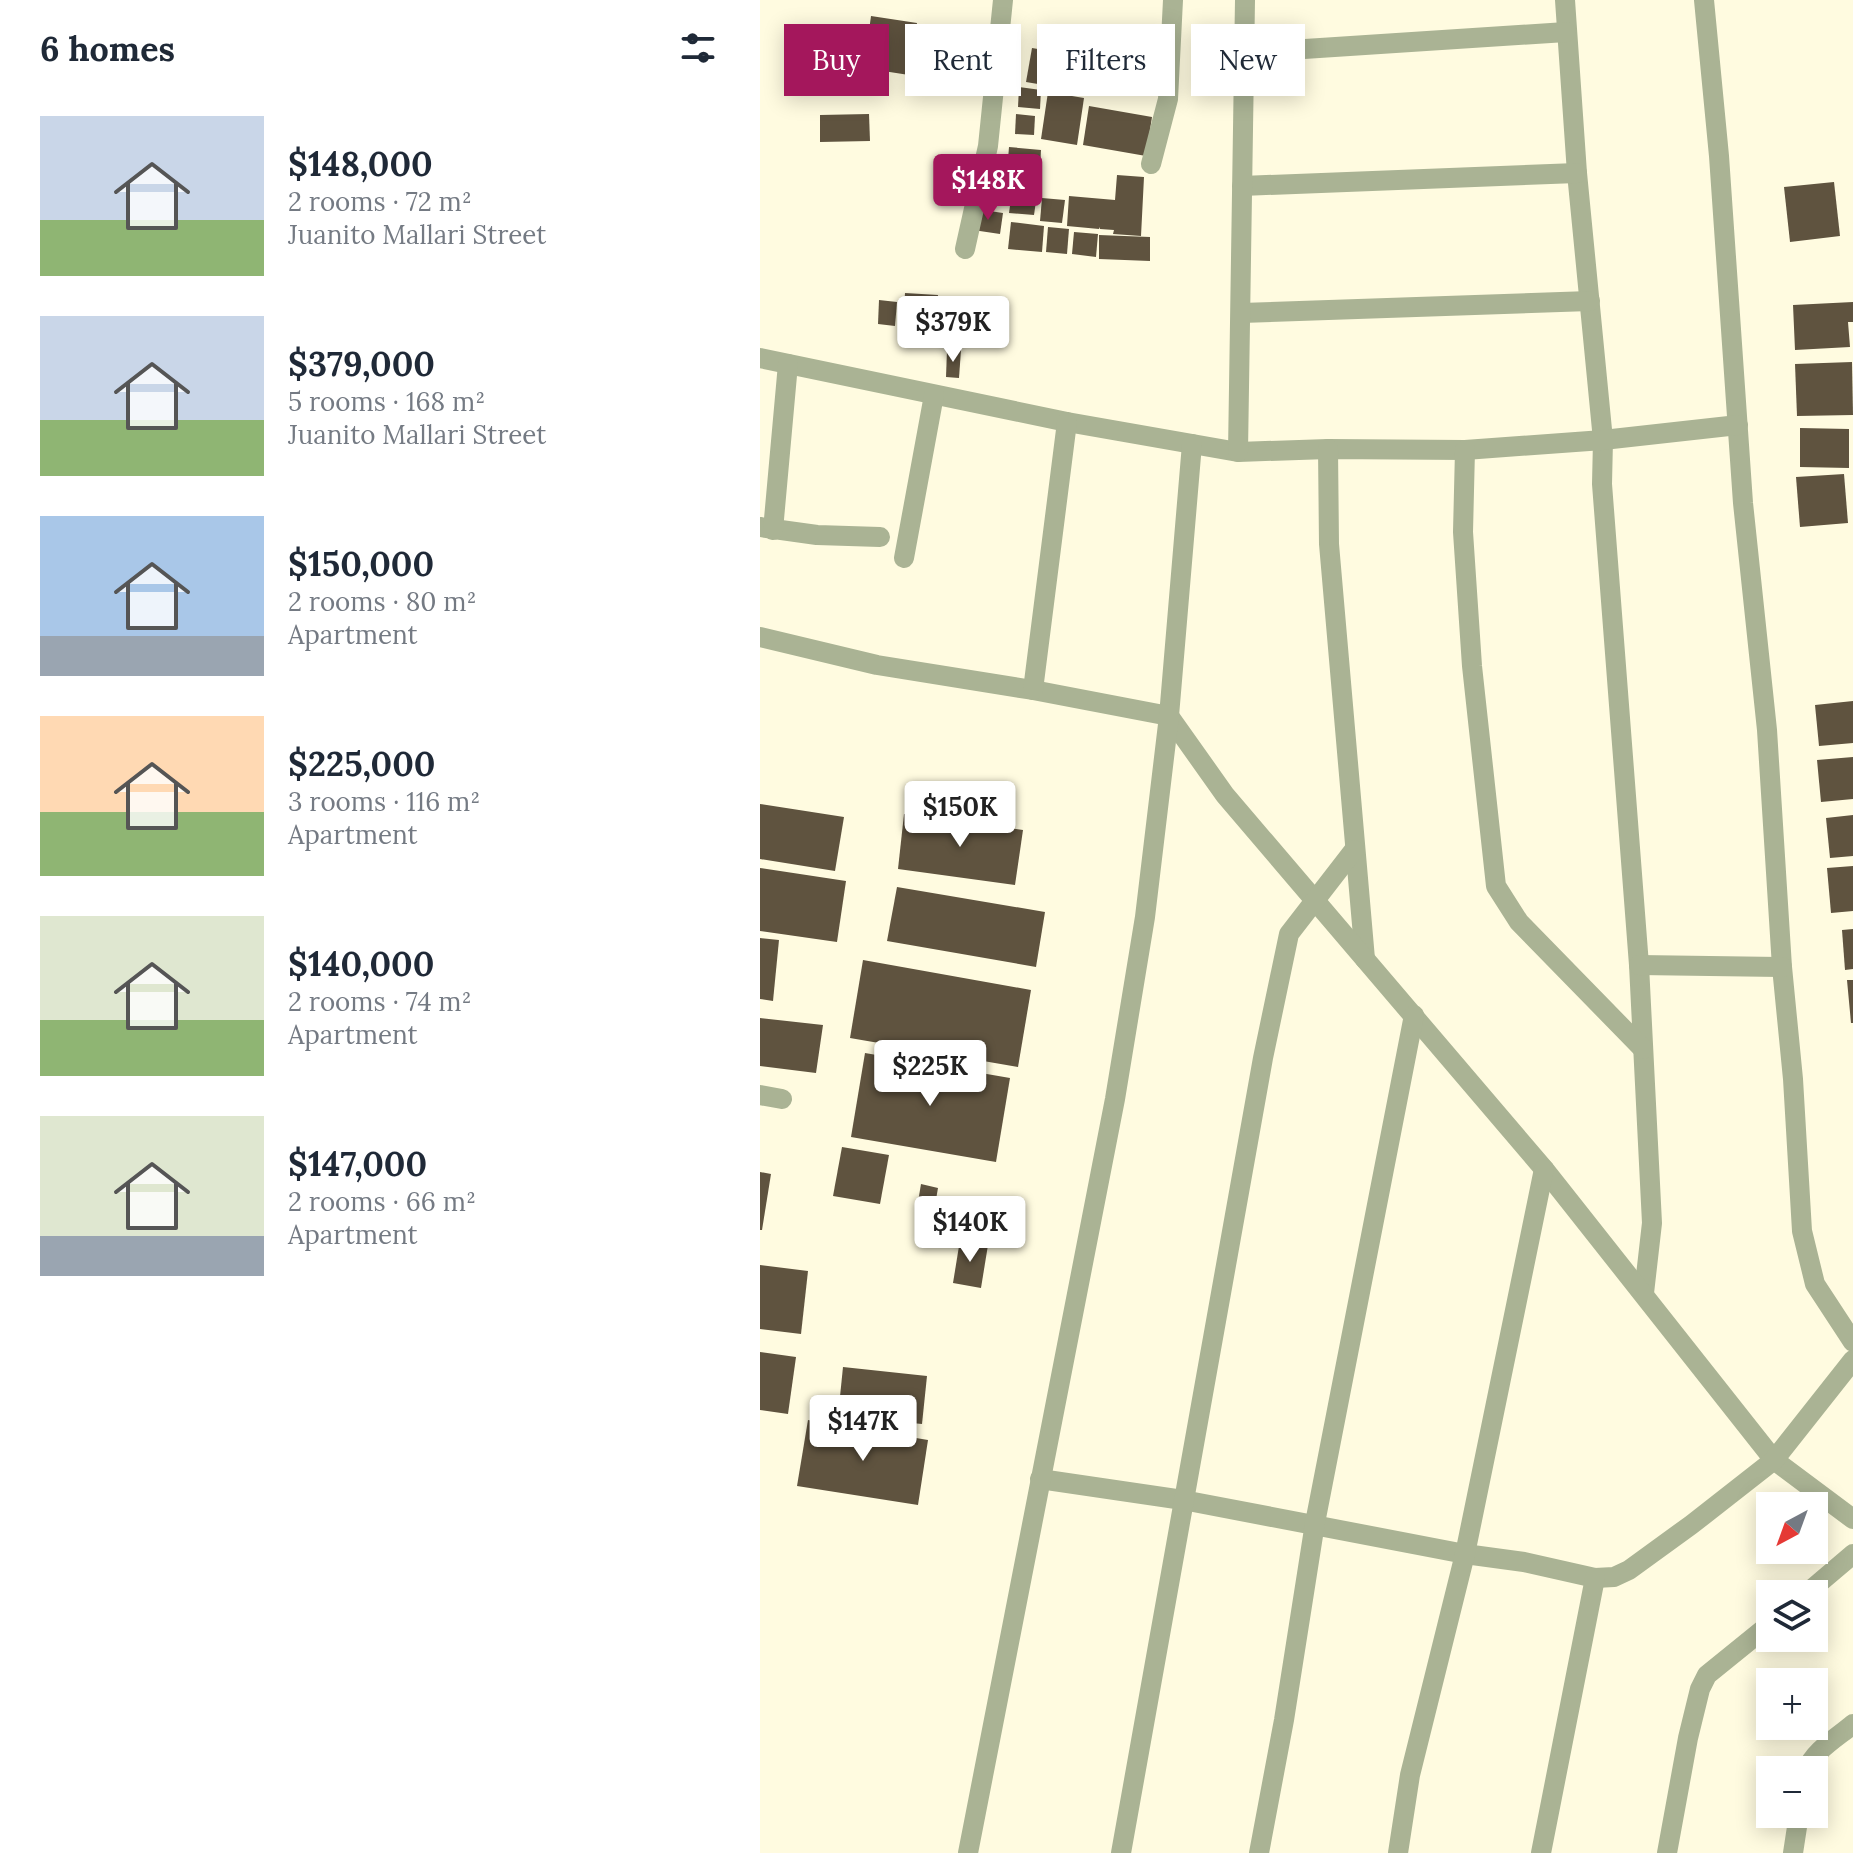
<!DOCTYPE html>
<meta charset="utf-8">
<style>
body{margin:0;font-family:Lora,serif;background:#f2f2f3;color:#1f2937;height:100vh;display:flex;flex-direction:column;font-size:30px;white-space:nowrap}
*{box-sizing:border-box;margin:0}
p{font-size:26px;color:#747a83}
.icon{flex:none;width:44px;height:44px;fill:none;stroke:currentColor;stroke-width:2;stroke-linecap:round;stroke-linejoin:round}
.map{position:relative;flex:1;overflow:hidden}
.panel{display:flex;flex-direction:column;background:#fff;width:760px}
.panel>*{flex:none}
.guide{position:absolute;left:24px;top:24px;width:760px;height:72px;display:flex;gap:16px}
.needle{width:52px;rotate:221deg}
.fabs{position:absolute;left:996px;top:1492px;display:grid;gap:16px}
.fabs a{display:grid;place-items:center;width:72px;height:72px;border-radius:0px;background:#fff;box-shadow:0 4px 20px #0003;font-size:40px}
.price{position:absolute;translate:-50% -68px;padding:0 18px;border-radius:8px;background:#fff;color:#222;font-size:26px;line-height:52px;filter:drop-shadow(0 2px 4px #0008)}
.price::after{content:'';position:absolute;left:50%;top:48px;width:24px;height:18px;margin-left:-12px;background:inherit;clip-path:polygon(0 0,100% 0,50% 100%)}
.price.selected{background:#a4175c;color:#fff}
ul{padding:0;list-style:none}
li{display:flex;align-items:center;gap:24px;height:200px;padding:0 40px}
li span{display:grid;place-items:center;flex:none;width:224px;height:160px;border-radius:0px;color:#555}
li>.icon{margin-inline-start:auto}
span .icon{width:96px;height:96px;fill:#fffc;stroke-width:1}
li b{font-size:34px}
h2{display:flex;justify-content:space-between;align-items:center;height:96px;padding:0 40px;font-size:34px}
.tag{padding:0 28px;border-radius:0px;background:#fff;box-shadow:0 4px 20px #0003;font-size:28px;line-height:72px}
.tag.selected{background:#a4175c;color:#fff}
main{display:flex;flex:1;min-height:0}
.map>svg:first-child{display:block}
</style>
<main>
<section class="panel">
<h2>6 homes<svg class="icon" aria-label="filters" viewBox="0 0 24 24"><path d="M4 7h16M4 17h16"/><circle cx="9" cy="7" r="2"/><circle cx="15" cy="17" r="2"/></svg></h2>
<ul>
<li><span style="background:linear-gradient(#c9d6e8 65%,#8fb573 0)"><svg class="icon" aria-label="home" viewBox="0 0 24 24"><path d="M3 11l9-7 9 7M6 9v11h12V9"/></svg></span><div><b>$148,000</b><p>2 rooms · 72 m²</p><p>Juanito Mallari Street</p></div></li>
<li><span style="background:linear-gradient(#c9d6e8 65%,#8fb573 0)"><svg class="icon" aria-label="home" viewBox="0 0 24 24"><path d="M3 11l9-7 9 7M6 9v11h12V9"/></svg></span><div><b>$379,000</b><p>5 rooms · 168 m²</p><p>Juanito Mallari Street</p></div></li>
<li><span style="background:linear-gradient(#a9c7e8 75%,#9aa5b1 0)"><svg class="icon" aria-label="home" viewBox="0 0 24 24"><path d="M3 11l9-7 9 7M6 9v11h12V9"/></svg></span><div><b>$150,000</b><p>2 rooms · 80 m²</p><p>Apartment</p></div></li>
<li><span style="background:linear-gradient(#ffd9b3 60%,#8fb573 0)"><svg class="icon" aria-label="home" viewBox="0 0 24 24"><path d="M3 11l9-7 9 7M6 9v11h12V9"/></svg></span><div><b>$225,000</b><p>3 rooms · 116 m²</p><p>Apartment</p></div></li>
<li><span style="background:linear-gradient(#dfe7d0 65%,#8fb573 0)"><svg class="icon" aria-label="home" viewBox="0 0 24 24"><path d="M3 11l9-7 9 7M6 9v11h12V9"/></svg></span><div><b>$140,000</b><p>2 rooms · 74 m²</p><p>Apartment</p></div></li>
<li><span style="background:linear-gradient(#dfe7d0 75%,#9aa5b1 0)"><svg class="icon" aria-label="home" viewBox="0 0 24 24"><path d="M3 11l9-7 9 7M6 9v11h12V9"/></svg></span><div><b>$147,000</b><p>2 rooms · 66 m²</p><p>Apartment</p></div></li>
</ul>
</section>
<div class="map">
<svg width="1093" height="1853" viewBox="0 0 1093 1853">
<rect width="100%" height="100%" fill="#fffbe0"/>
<g fill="#5f533f">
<path d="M111 16 157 23 149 75 104 68Z"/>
<path d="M272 48 355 62 349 96 266 82Z"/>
<path d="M259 87 281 90 280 109 258 107Z"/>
<path d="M288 92 324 98 317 145 281 139Z"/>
<path d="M329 106 392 117 386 156 323 145Z"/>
<path d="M109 114 110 141 60 142V115Z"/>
<path d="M256 114 275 116 274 135 255 134Z"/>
<path d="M249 147 281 150 279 187 246 185Z"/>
<path d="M357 175 384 177 381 236 353 234 354 230 340 229V227L339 229 307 226 309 196 355 200Z"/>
<path d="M1074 182 1080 236 1030 242 1024 187Z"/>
<path d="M251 198 276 201 274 215 249 213Z"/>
<path d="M282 198 305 200 302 223 280 221Z"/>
<path d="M216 209 243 213 240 234 213 230Z"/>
<path d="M251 222 284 226 282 252 248 249Z"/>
<path d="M288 227 309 229 307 254 286 252Z"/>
<path d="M314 232 338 234 336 257 312 254Z"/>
<path d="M339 235 390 237V261L339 259Z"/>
<path d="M145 293 178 295 174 346 142 344Z"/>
<path d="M119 300 137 302 135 326 118 324Z"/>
<path d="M1093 302V322H1088L1090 347 1035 350 1033 305Z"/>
<path d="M187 350H201L199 378 186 377Z"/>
<path d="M1092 362 1093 415 1037 416 1035 364Z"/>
<path d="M1040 428 1089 429V468L1040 467Z"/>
<path d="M1084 474 1088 523 1040 527 1036 477Z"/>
<path d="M1093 701V743L1059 746 1055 705Z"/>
<path d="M1093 757V799L1061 802 1057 760Z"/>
<path d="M0 804 84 817 75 871 0 859Z"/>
<path d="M144 814 263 830 255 885 138 869Z"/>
<path d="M1093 815V856L1070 858 1066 818Z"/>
<path d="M1093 866V911L1071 913 1067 868Z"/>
<path d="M0 868 86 881 77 942 0 931Z"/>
<path d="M137 887 285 912 276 967 127 941Z"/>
<path d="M1093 929V969L1085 970 1082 930Z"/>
<path d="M0 938 19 940 13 1001 0 999Z"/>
<path d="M103 960 271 990 258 1067 90 1038Z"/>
<path d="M1087 980H1093V1023H1091Z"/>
<path d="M0 1018 63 1025 56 1073 0 1066Z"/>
<path d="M105 1053 250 1078 236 1162 91 1137Z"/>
<path d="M82 1147 129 1155 120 1204 73 1196Z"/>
<path d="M0 1172 11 1174 2 1230H0Z"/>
<path d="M161 1184 178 1188 173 1217 156 1214Z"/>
<path d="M200 1240 228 1245 221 1288 193 1283Z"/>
<path d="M0 1265 48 1271 41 1334 0 1329Z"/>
<path d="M0 1352 36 1357 28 1414 0 1410Z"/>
<path d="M83 1367 167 1376 162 1424 78 1416Z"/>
<path d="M48 1420 168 1440 158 1505 37 1486Z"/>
</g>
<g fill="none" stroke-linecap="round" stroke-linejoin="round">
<g stroke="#aab394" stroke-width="20">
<path d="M805 0 817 173 843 440 842 484 879 965 892 1223 884 1293"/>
<path d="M944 0 959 156 983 503 1007 730 1022 967 1033 1079 1042 1231 1055 1284 1093 1342"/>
<path d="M482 53 806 32"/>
<path d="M391 164 408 99 413 0"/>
<path d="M482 186 817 173"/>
<path d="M205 249 228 146 243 0"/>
<path d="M481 313 830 301"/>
<path d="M0 358 307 422 478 452 568 449 705 450 843 440 978 425"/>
<path d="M568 449 569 544 605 959"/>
<path d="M705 450 703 532 712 666 736 886 759 922 883 1049"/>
<path d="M478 452 485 0"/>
<path d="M0 527 57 535 120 537"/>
<path d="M13 530 28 364"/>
<path d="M144 558 174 395"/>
<path d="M0 637 117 665 273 690 409 716 465 795 784 1169 1014 1460 1093 1519"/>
<path d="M273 690 307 422"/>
<path d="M879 965 1022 967"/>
<path d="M0 1095 22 1099"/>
<path d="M280 1479 423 1500 705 1554 764 1562 835 1578 854 1577 869 1570 931 1525 1014 1460 1093 1360"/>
<path d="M1046 1594 1093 1554"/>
<path d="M1047 1770C1053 1751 1078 1737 1093 1724"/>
<path d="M208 1853 355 1099 385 917 409 716 432 444"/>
<path d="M361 1853 503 1058 529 934 594 850"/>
<path d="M499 1853 524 1720 555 1523 654 1015"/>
<path d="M638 1853 650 1775 705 1554 784 1169"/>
<path d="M781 1853 835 1578"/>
<path d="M907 1853 928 1738 940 1689 947 1675 1010 1624"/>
<path d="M1033 1853 1039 1814"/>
</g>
</g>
</svg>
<div class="fabs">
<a><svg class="needle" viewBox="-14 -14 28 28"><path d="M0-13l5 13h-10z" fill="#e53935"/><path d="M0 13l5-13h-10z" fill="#747a83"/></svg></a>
<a><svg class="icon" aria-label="layers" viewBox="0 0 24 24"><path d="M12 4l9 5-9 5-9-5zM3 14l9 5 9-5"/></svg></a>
<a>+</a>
<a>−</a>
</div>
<b class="price selected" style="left:228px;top:222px">$148K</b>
<b class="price" style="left:193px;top:364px">$379K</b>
<b class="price" style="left:200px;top:849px">$150K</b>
<b class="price" style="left:170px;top:1108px">$225K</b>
<b class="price" style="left:210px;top:1264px">$140K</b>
<b class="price" style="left:103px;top:1463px">$147K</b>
<div class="guide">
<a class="tag selected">Buy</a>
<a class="tag">Rent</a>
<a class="tag">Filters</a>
<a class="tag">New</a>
</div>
</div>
</main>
